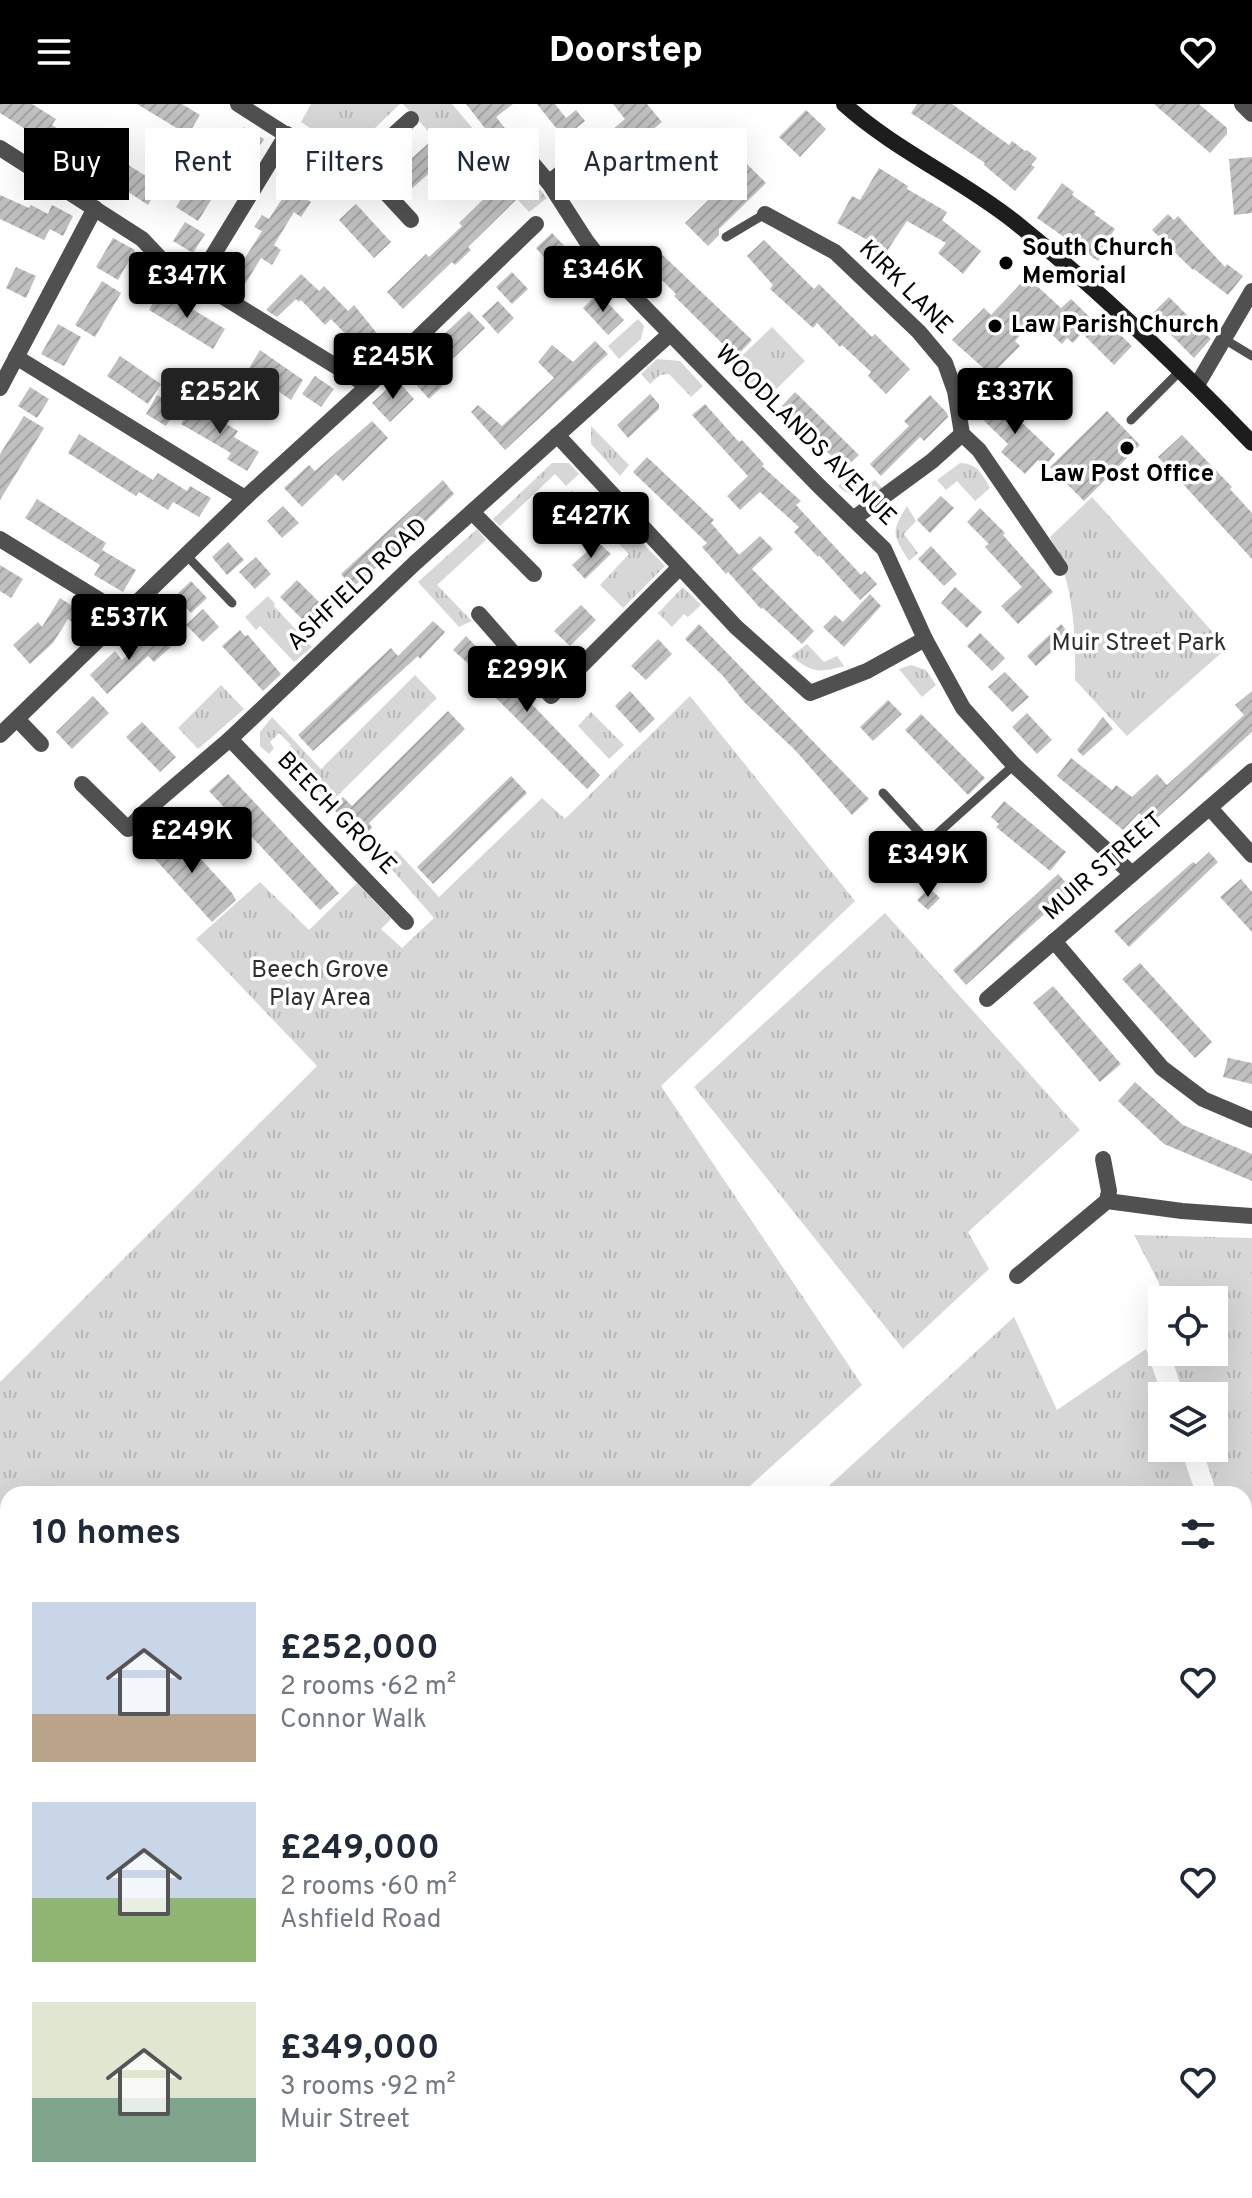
<!DOCTYPE html>
<meta charset="utf-8">
<style>
body{margin:0;font-family:Overpass,sans-serif;background:#f6f6f7;color:#1f2937;height:100vh;display:flex;flex-direction:column;font-size:30px;white-space:nowrap}
*{box-sizing:border-box;margin:0}
p{font-size:26px;color:#747a83}
.icon{flex:none;width:44px;height:44px;fill:none;stroke:currentColor;stroke-width:2;stroke-linecap:round;stroke-linejoin:round}
.map{position:relative;flex:1;overflow:hidden}
.drawer{position:absolute;left:0px;top:1382px;width:1252px;height:712px;display:flex;flex-direction:column;background:#fff;border-radius:24px 24px 0 0;box-shadow:0 8px 32px #0002}
.drawer>*{flex:none}
.guide{position:absolute;left:24px;top:24px;width:800px;height:72px;display:flex;gap:16px}
.controls{position:absolute;left:1148px;top:1182px;display:grid;gap:16px}
.controls a{display:grid;place-items:center;width:80px;height:80px;border-radius:0px;background:#fff;box-shadow:0 8px 32px #0002;font-size:40px}
.price{position:absolute;translate:-50% -68px;padding:0 18px;border-radius:8px;background:#000;color:#fff;font-size:26px;line-height:52px;filter:drop-shadow(0 2px 4px #0008)}
.price::after{content:'';position:absolute;left:50%;top:48px;width:24px;height:18px;margin-left:-12px;background:inherit;clip-path:polygon(0 0,100% 0,50% 100%)}
.price.on{background:#222;color:#fff}
ul{padding:0;list-style:none}
li{display:flex;align-items:center;gap:24px;height:200px;padding:0 32px}
li span{display:grid;place-items:center;flex:none;width:224px;height:160px;border-radius:0px;color:#555}
li>.icon{margin-inline-start:auto}
span .icon{width:96px;height:96px;fill:#fffc;stroke-width:1}
li b{font-size:34px}
h2{display:flex;justify-content:space-between;align-items:center;height:96px;padding:0 32px;font-size:34px}
.chip{padding:0 28px;border-radius:0px;background:#fff;box-shadow:0 8px 32px #0002;font-size:28px;line-height:72px}
.chip.on{background:#000;color:#fff}
header{display:flex;justify-content:space-between;align-items:center;height:104px;padding:0 32px;background:#000;color:#fff;font-size:36px;font-weight:800}
.map>svg:first-child{display:block}
</style>
<header><svg class="icon" aria-label="menu" viewBox="0 0 24 24"><path d="M4 6h16M4 12h16M4 18h16"/></svg>Doorstep<svg class="icon" aria-label="heart" viewBox="0 0 24 24"><path d="M12 20l-8-8c-3-5 5-10 8-4 3-6 11-1 8 4z"/></svg></header>
<div class="map">
<svg width="1252" height="2094" viewBox="0 0 1252 2094">
<defs>
<pattern id="grass-tufts" width="24" height="20" patternUnits="userSpaceOnUse" patternTransform="scale(2)"><rect width="24" height="20" fill="#d7d7d7"/><path d="M3 7l-1-3M5 7V3M7 7l1-3M15 17l-1-3M17 17v-4M19 17l1-3" fill="none" stroke="#b7b7b7"/></pattern>
<pattern id="building-hatch" width="6" height="6" patternUnits="userSpaceOnUse" patternTransform="scale(2)"><rect width="6" height="6" fill="#c0c0c0"/><path d="M-1 1l2-2M0 6l6-6M5 7l2-2" fill="none" stroke="#a3a3a3"/></pattern>
</defs>
<rect width="100%" height="100%" fill="#fff"/>
<g fill="url(#grass-tufts)">
<path d="M311 0H400L345 53 329 44 331 38 301 18Z"/>
<path d="M403 0H452L514 73 524 67 547 94 529 108 483 58 468 70Z"/>
<path d="M638 215 644 222 641 235 619 255 608 242Z"/>
<path d="M772 223 805 257 761 300 728 265Z"/>
<path d="M657 255 680 257 703 282 691 293 669 270 660 271 650 280 641 270Z"/>
<path d="M591 322 629 361 620 372 591 340Z"/>
<path d="M552 359H569L579 370 566 382 555 370 500 422 493 415Z"/>
<path d="M960 359C977 359 983 371 990 384L975 397 957 377 946 386 937 376Z"/>
<path d="M851 371 862 385 875 376 885 387C866 395 854 396 838 382Z"/>
<path d="M1092 393 1227 544 1127 632 1075 576C1076 525 1073 479 1050 433Z"/>
<path d="M907 402 916 417 904 430 918 449 909 457C893 431 890 429 907 402Z"/>
<path d="M608 404 665 462 623 504 600 481 629 450 595 416Z"/>
<path d="M477 425 486 436 437 481 472 517 459 523 418 478Z"/>
<path d="M683 483 701 501 688 513 684 510 672 523 658 509Z"/>
<path d="M268 492 275 500 274 502 312 543 294 558 260 522 256 526 245 513Z"/>
<path d="M807 540 824 558 837 552 844 562C819 569 812 569 791 552Z"/>
<path d="M911 561 926 566 936 581 922 593 899 565Z"/>
<path d="M415 571 437 594 330 699 284 651 291 641 279 629 270 638 274 644 269 650 260 642V628L272 613 321 665Z"/>
<path d="M221 581 244 605 198 645 178 624Z"/>
<path d="M690 592 855 797 661 982 862 1281 741 1390H8V2046L0 2054V1278L317 962 196 835 260 778 309 826 357 779 391 815 381 825 402 844 434 814 388 761 391 750 396 746 439 793 542 694 565 715Z"/>
<path d="M591 608 624 641 609 655 578 622Z"/>
<path d="M885 809 1080 1026 968 1128 989 1165 903 1245 694 983Z"/>
<path d="M1134 1131 1252 1134V1493L1244 1469V1390H1217L1202 1344H1214V1292H1184L1170 1248H1214V1196H1162V1225L1159 1179Z"/>
<path d="M1014 1213 1057 1306 1146 1245 1162 1292V1344H1180L1196 1390H820Z"/>
<path d="M1244 1530 1252 1553V2094H786L783 2086H1244Z"/>
<path d="M37 2086H743L747 2094H28Z"/>
</g>
<g fill="url(#building-hatch)">
<path d="M0 0H32L56 15 52 21 116 60 119 55 160 81 148 101 98 68 95 73 50 46 52 42 0 9Z"/>
<path d="M137 0H182L200 11 188 31Z"/>
<path d="M466 0H513L496 13 508 28 495 37Z"/>
<path d="M537 0H555L566 14 576 6 585 17 564 34Z"/>
<path d="M613 0H647L662 18 634 41 649 59 610 90 595 71 622 49 607 30 625 15Z"/>
<path d="M917 0H952L1009 41 1012 37 1025 47 1027 46 1037 54 1031 61 1035 63 1015 87 984 61 985 59 911 9Z"/>
<path d="M1154 0H1199L1227 24V30L1210 49Z"/>
<path d="M806 6 826 25 800 53 779 33Z"/>
<path d="M244 23 264 35 252 54 232 42Z"/>
<path d="M431 37 446 54 408 88 393 71Z"/>
<path d="M218 40 238 53 198 117 176 103Z"/>
<path d="M1252 53V109L1234 111 1229 55Z"/>
<path d="M295 55 315 68 303 87 284 74Z"/>
<path d="M746 59 766 79 719 125V131L708 142 685 119Z"/>
<path d="M879 64 908 82 907 85 947 108 942 116 981 147 963 170 938 149 946 139 907 117 883 153 868 143 871 138 837 119 852 92 860 96Z"/>
<path d="M500 79 516 96 468 143 471 146 455 161 452 158 403 205 387 188 426 150 429 153 462 122 459 119Z"/>
<path d="M1062 79 1074 88 1072 91 1096 108 1094 110 1115 125 1109 134 1112 136 1098 157 1037 114Z"/>
<path d="M289 84 311 98 301 113 294 108 274 141 281 146 272 161 261 154 245 180 225 168 237 149 245 154 262 127 254 123 262 111 269 115Z"/>
<path d="M0 91 29 104 31 101 48 110 52 101 73 112 63 132 50 125 44 136 0 115Z"/>
<path d="M356 100 391 138 374 154 339 116Z"/>
<path d="M1168 110 1174 116 1178 112 1225 163 1227 160 1243 172 1228 191 1194 165 1193 166 1152 126Z"/>
<path d="M185 118 205 130 193 149 173 137Z"/>
<path d="M552 129 569 147 552 162 536 144Z"/>
<path d="M113 134 135 146 118 176 96 163Z"/>
<path d="M764 136 814 185 819 180 872 233 875 230 910 265 886 290 868 272 871 268 842 241 840 243 817 219 813 224 770 185 773 181 747 152Z"/>
<path d="M652 141 752 236 736 253 674 192 676 190 640 154Z"/>
<path d="M16 163 36 172 26 194 6 184Z"/>
<path d="M512 168 528 185 512 200 496 183Z"/>
<path d="M301 170 319 187 324 182 348 207 354 201 384 238 368 253 331 215 325 221 301 196 299 198 296 195 277 213 266 206Z"/>
<path d="M1027 173 1061 204 1071 195 1100 223 1106 217 1132 242 1114 261 1082 229 1073 239 1067 234 1062 240 1035 215 1015 237 1020 242 991 271 952 236 984 204 991 211Z"/>
<path d="M102 177 121 189 95 233 75 221Z"/>
<path d="M161 186 225 225 213 245 149 206Z"/>
<path d="M598 189 624 216 608 231 583 204Z"/>
<path d="M1169 193 1211 235 1194 254 1151 211Z"/>
<path d="M498 197 514 214 498 230 482 212Z"/>
<path d="M469 207 485 224 441 266 425 248Z"/>
<path d="M58 220 81 233 64 262 41 250Z"/>
<path d="M595 237 608 250 505 346 471 308 478 301 502 322 554 274 538 258 552 241 573 258Z"/>
<path d="M260 246 303 276 291 296 248 266Z"/>
<path d="M120 252 161 280 148 300 107 272Z"/>
<path d="M430 262 446 279 429 295 413 277Z"/>
<path d="M315 272 334 285 321 303 302 290Z"/>
<path d="M397 276 414 295 390 318 372 299Z"/>
<path d="M30 283 49 295 37 314 18 302Z"/>
<path d="M795 288 859 351 844 365 818 338 820 337 782 302Z"/>
<path d="M650 290 659 300V305L628 334 617 321Z"/>
<path d="M996 290 1017 310 1015 312 1055 350 1045 362 1038 356 1025 370 1001 348 1008 340 977 310Z"/>
<path d="M157 291 178 303 166 322 146 310Z"/>
<path d="M930 291 947 309 948 313 924 337 920 333 881 372 870 360 909 322 904 317Z"/>
<path d="M193 300 238 327 234 333 259 348 247 367 227 355 231 349 181 320Z"/>
<path d="M705 300 739 338 742 336 764 360 762 362 801 397 796 401 861 471 865 467 877 480 860 496 819 451 818 453 794 428 799 423 760 388 740 406 727 392 748 372 692 311Z"/>
<path d="M1107 307 1140 341 1084 397 1050 363Z"/>
<path d="M24 312 44 324 0 396V350Z"/>
<path d="M372 317 388 334 343 377 336 370 302 403 284 384 309 361 315 367Z"/>
<path d="M79 330 153 376 158 369 187 387 190 382 211 394 199 413 173 398 168 406 139 388 136 392 68 349Z"/>
<path d="M1182 331 1232 383 1230 385 1252 409V455L1158 353Z"/>
<path d="M647 353 714 416 711 419 739 451 760 432 773 445 752 465 814 527 802 540 763 504 761 505 728 468 726 470 702 443 707 439 633 368Z"/>
<path d="M443 376 454 390 392 450 353 483 341 470Z"/>
<path d="M572 387 599 413 584 428 557 402Z"/>
<path d="M941 392 954 404 930 429 917 416Z"/>
<path d="M37 395 106 439 102 446 136 466 123 488 94 471 100 461 25 414Z"/>
<path d="M283 402 299 419 282 434 267 417Z"/>
<path d="M980 404 1005 429 1003 431 1053 488 1018 520 1001 502 1022 483 985 443 989 440 967 418Z"/>
<path d="M228 438 244 456 227 471 212 453Z"/>
<path d="M598 438 611 450 585 475 572 461Z"/>
<path d="M931 442 957 470 944 482 918 455Z"/>
<path d="M256 453 271 470 255 485 239 468Z"/>
<path d="M0 461 23 475 11 494 0 487Z"/>
<path d="M297 476 332 511 315 528 280 493Z"/>
<path d="M191 477 207 494 191 509 175 492Z"/>
<path d="M955 483 982 508 967 524 941 499Z"/>
<path d="M870 490 881 502 844 543 823 523 835 511 843 518Z"/>
<path d="M60 494 82 508 75 520 68 515 53 539 30 560 13 541 38 518 42 523Z"/>
<path d="M581 501 596 516 570 542 554 527Z"/>
<path d="M203 505 219 523 203 538 186 521Z"/>
<path d="M433 517 445 528 434 540 420 555 418 552 313 647 298 631 391 544 398 552Z"/>
<path d="M699 520 869 695 852 711 795 646 745 599 723 572 685 535Z"/>
<path d="M1061 520 1070 531 1036 562 1027 552Z"/>
<path d="M155 525 171 543 154 558 148 552 107 590 90 571 115 547 122 556Z"/>
<path d="M240 526 245 532 248 531 281 570 263 587 222 542Z"/>
<path d="M980 529 1005 554 992 567 967 542Z"/>
<path d="M466 532 600 671 587 685 486 584 491 580 453 546Z"/>
<path d="M658 535 672 550 646 576 631 562Z"/>
<path d="M1005 568 1029 593 1012 608 988 583Z"/>
<path d="M630 587 655 615 640 629 615 602Z"/>
<path d="M1252 587V628L1150 720 1139 709 1123 726 1057 672 1071 654 1112 686 1116 681 1132 693 1157 670 1167 681 1244 611 1235 601Z"/>
<path d="M93 592 109 609 72 645 56 628Z"/>
<path d="M888 596 902 610 873 637 860 623Z"/>
<path d="M448 607 465 625 369 719 372 724 361 734 332 703 343 693 352 702Z"/>
<path d="M1027 609 1052 636 1037 650 1012 623Z"/>
<path d="M921 610 985 674 968 691 905 626Z"/>
<path d="M1103 613 1113 625 1083 652 1077 646Z"/>
<path d="M142 618 176 653 160 668 126 633Z"/>
<path d="M228 670 339 789 320 806 209 687Z"/>
<path d="M511 672 527 689 433 780 417 763Z"/>
<path d="M1004 697 1066 748 1050 767 996 723 999 720 991 713Z"/>
<path d="M167 725 173 732 178 730 232 789 236 796 212 818 146 745Z"/>
<path d="M1209 748 1218 758 1129 843 1114 827 1193 758 1196 760Z"/>
<path d="M1058 770 1072 785 966 881 953 866Z"/>
<path d="M1241 775 1252 788V828L1220 793Z"/>
<path d="M929 784 940 794 928 806 917 796Z"/>
<path d="M1140 859 1212 938 1195 954 1122 875Z"/>
<path d="M1053 882 1121 960 1100 978 1033 899Z"/>
<path d="M1228 954 1252 959V980L1223 973Z"/>
<path d="M1135 978 1183 1021 1252 1050V1077L1164 1040 1118 997Z"/>
</g>
<g fill="none" stroke-linecap="round" stroke-linejoin="round">
<g stroke="#505050" stroke-width="9">
<path d="M726 133 765 110"/>
<path d="M1224 235 1252 252"/>
<path d="M1131 316 1181 266"/>
<path d="M187 452 232 499"/>
<path d="M883 689 928 738 1014 661"/>
</g>
<g stroke="#505050" stroke-width="16">
<path d="M238 0 326 56 338 62 360 61 411 15"/>
<path d="M1242 0 1252 10"/>
<path d="M0 44 142 135 160 154 368 282"/>
<path d="M574 58 549 79 587 138 613 171 819 382 884 445 925 535 963 604 1014 661 1132 770"/>
<path d="M532 59 549 79"/>
<path d="M360 61 411 116"/>
<path d="M765 110 835 148 919 228 945 259 955 287 962 330"/>
<path d="M198 176 287 30"/>
<path d="M16 253 245 394"/>
<path d="M1197 281 1252 187"/>
<path d="M0 284 95 104"/>
<path d="M557 331 736 523 810 589 867 567 925 535"/>
<path d="M472 408 534 470"/>
<path d="M853 415 932 357 962 330 979 346 1060 464"/>
<path d="M0 435 124 511"/>
<path d="M479 510 551 592 679 464"/>
<path d="M17 615 41 640"/>
<path d="M0 631 245 394 368 282 536 120"/>
<path d="M230 635 406 818"/>
<path d="M82 680 128 725 147 706 230 635 415 459 670 230"/>
<path d="M1210 704 1252 751"/>
<path d="M1054 837 1162 964 1203 995 1252 1016"/>
<path d="M987 895 1252 667"/>
<path d="M1103 1055 1109 1087 1107 1097"/>
<path d="M1017 1172 1107 1097 1182 1107 1252 1112"/>
</g>
<path stroke="#1d1d1d" stroke-width="16" d="M844 0C895 46 961 75 1015 118 1099 186 1177 261 1252 339"/>
</g>
<g fill="#000" stroke="#fff" stroke-width="3">
<circle cx="1006" cy="159" r="8"/>
<circle cx="995" cy="222" r="8"/>
<circle cx="1127" cy="344" r="8"/>
</g>
<g text-anchor="middle" dominant-baseline="central" stroke-width="7" stroke-linejoin="round" paint-order="stroke">
<g font-size="24" font-weight="bold" fill="#000" stroke="#fff" text-anchor="start">
<text x="1022" y="145">South Church<tspan x="1022" dy="28">Memorial</tspan></text>
<text x="1011" y="222">Law Parish Church</text>
<text x="1127" y="371" text-anchor="middle">Law Post Office</text>
</g>
<g font-size="24" fill="#000" stroke="#fff">
<text transform="translate(905 184) rotate(45)">KIRK LANE</text>
<text transform="translate(805 332) rotate(45)">WOODLANDS AVENUE</text>
<text transform="translate(358 481) rotate(-43)">ASHFIELD ROAD</text>
<text transform="translate(336 710) rotate(46)">BEECH GROVE</text>
<text transform="translate(1104 763) rotate(-41)">MUIR STREET</text>
</g>
<g font-size="24" fill="#2e2e2e" stroke="#fff">
<text x="1139" y="540">Muir Street Park</text>
<text x="320" y="867">Beech Grove<tspan x="320" dy="28">Play Area</tspan></text>
</g>
</g>
</svg>
<div class="controls">
<a><svg class="icon" aria-label="locate" viewBox="0 0 24 24"><circle cx="12" cy="12" r="6"/><path d="M12 2v4M12 18v4M2 12h4M18 12h4"/></svg></a>
<a><svg class="icon" aria-label="layers" viewBox="0 0 24 24"><path d="M12 4l9 5-9 5-9-5zM3 14l9 5 9-5"/></svg></a>
</div>
<b class="price" style="left:603px;top:210px">£346K</b>
<b class="price" style="left:187px;top:216px">£347K</b>
<b class="price" style="left:393px;top:297px">£245K</b>
<b class="price on" style="left:220px;top:332px">£252K</b>
<b class="price" style="left:1015px;top:332px">£337K</b>
<b class="price" style="left:591px;top:456px">£427K</b>
<b class="price" style="left:129px;top:558px">£537K</b>
<b class="price" style="left:527px;top:610px">£299K</b>
<b class="price" style="left:192px;top:771px">£249K</b>
<b class="price" style="left:928px;top:795px">£349K</b>
<div class="guide">
<a class="chip on">Buy</a>
<a class="chip">Rent</a>
<a class="chip">Filters</a>
<a class="chip">New</a>
<a class="chip">Apartment</a>
</div>
<section class="drawer">
<h2>10 homes<svg class="icon" aria-label="filters" viewBox="0 0 24 24"><path d="M4 7h16M4 17h16"/><circle cx="9" cy="7" r="2"/><circle cx="15" cy="17" r="2"/></svg></h2>
<ul>
<li><span style="background:linear-gradient(#c9d6e8 70%,#b9a48a 0)"><svg class="icon" aria-label="home" viewBox="0 0 24 24"><path d="M3 11l9-7 9 7M6 9v11h12V9"/></svg></span><div><b>£252,000</b><p>2 rooms · 62 m²</p><p>Connor Walk</p></div><svg class="icon" aria-label="heart" viewBox="0 0 24 24"><path d="M12 20l-8-8c-3-5 5-10 8-4 3-6 11-1 8 4z"/></svg></li>
<li><span style="background:linear-gradient(#c9d6e8 60%,#8fb573 0)"><svg class="icon" aria-label="home" viewBox="0 0 24 24"><path d="M3 11l9-7 9 7M6 9v11h12V9"/></svg></span><div><b>£249,000</b><p>2 rooms · 60 m²</p><p>Ashfield Road</p></div><svg class="icon" aria-label="heart" viewBox="0 0 24 24"><path d="M12 20l-8-8c-3-5 5-10 8-4 3-6 11-1 8 4z"/></svg></li>
<li><span style="background:linear-gradient(#dfe7d0 60%,#7fa58c 0)"><svg class="icon" aria-label="home" viewBox="0 0 24 24"><path d="M3 11l9-7 9 7M6 9v11h12V9"/></svg></span><div><b>£349,000</b><p>3 rooms · 92 m²</p><p>Muir Street</p></div><svg class="icon" aria-label="heart" viewBox="0 0 24 24"><path d="M12 20l-8-8c-3-5 5-10 8-4 3-6 11-1 8 4z"/></svg></li>
</ul>
</section>
</div>
